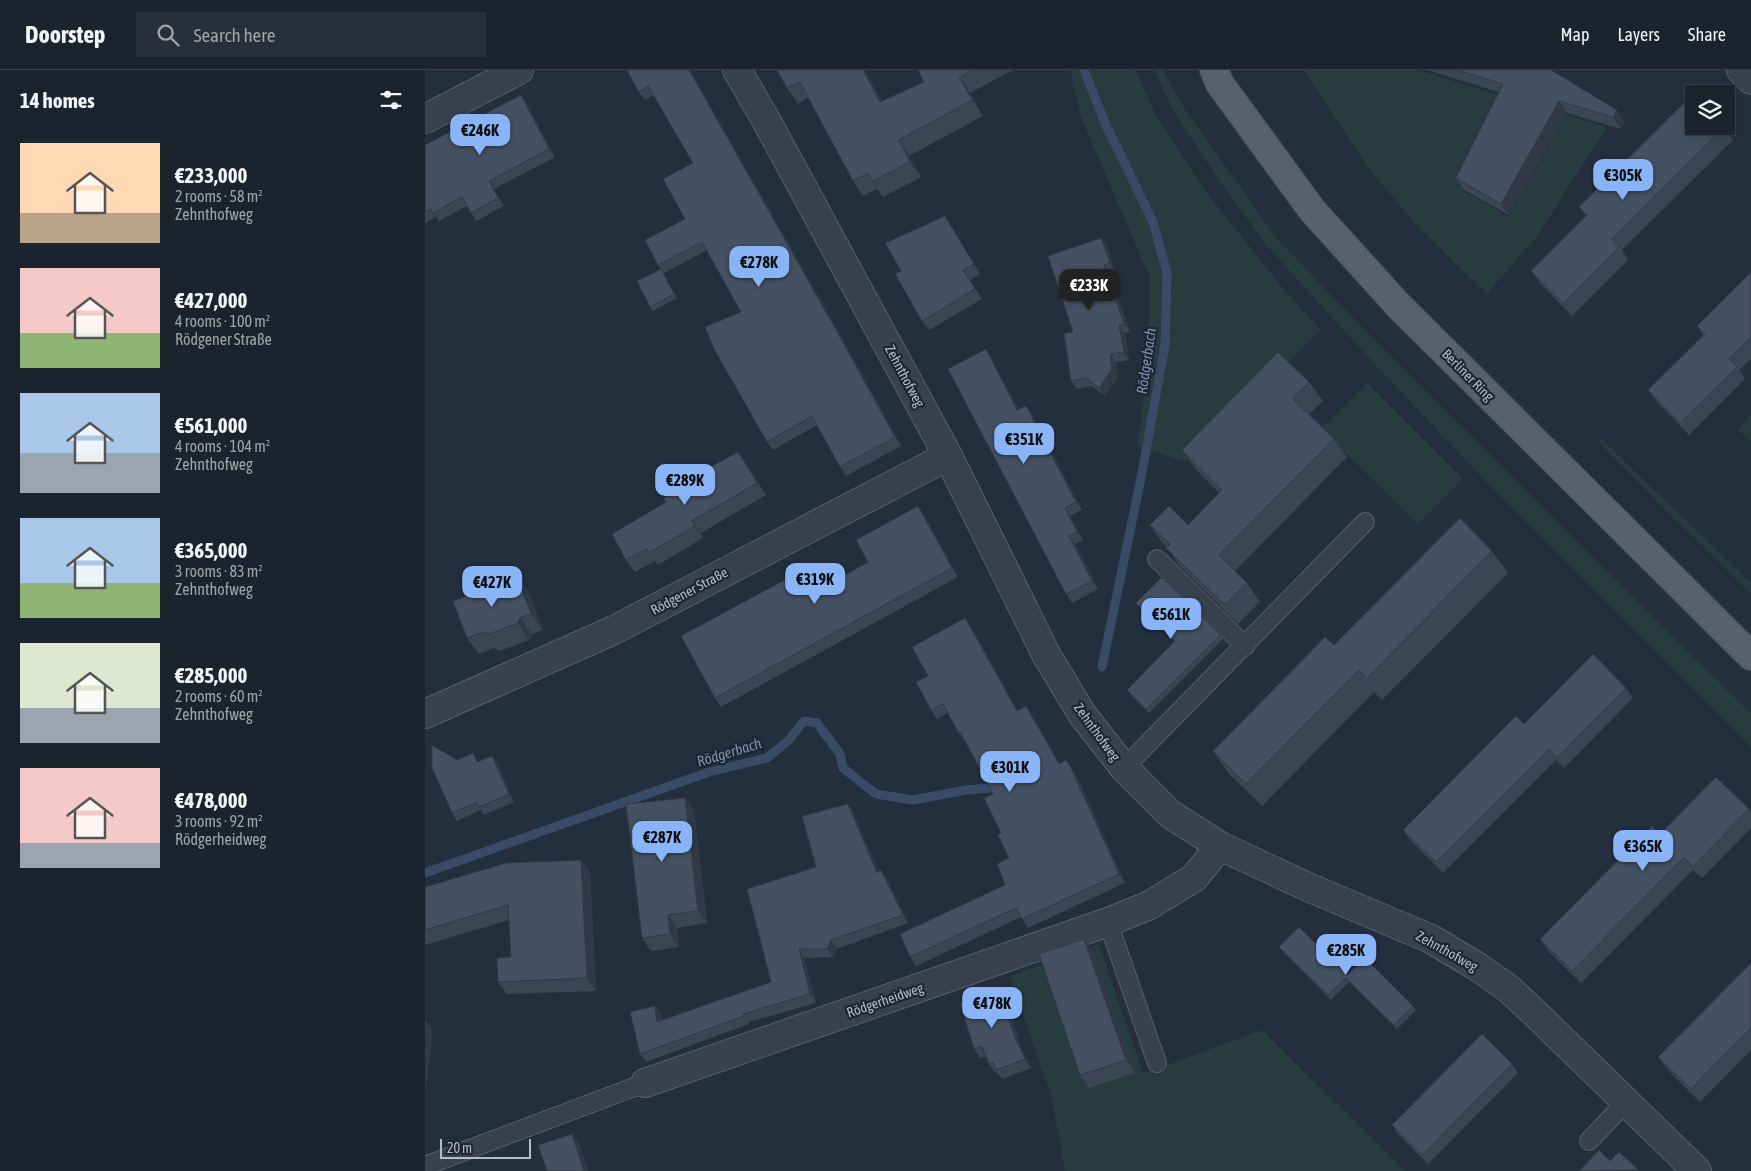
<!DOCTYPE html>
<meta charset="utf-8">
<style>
body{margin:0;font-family:"Asap Condensed",sans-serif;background:#282f3a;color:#f1f3f6;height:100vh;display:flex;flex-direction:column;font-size:19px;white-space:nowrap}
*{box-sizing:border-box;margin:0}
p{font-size:16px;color:#a0a4aa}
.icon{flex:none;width:28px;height:28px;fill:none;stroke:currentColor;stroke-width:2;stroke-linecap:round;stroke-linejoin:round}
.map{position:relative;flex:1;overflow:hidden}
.drawer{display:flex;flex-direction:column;background:#1b232e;width:425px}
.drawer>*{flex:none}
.buttons{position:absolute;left:1260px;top:15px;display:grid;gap:10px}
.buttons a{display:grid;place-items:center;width:50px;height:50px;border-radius:0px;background:#1b232e;box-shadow:0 2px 12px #0003,0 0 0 1px #39404a;font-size:25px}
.scale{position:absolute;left:15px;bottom:12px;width:91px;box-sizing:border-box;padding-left:5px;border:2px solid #b4bcc9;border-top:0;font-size:14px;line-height:18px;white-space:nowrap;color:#b4bcc9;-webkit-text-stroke:4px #1d2633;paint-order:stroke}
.price{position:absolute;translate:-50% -42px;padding:0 11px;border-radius:10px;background:#8ab4f8;color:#111;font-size:16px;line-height:32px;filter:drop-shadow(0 1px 2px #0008)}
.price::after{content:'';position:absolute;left:50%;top:30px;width:15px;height:11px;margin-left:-8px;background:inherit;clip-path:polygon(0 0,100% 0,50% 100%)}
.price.selected{background:#222;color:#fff}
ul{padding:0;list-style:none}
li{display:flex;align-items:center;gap:15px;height:125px;padding:0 20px}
li span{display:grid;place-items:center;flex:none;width:140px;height:100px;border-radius:0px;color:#555}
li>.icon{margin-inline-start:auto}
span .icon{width:60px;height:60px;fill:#fffc;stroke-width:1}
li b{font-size:21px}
h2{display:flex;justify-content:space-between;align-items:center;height:60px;padding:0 20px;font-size:21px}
header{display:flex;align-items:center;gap:30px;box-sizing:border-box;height:70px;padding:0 25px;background:#1b232e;border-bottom:1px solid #39404a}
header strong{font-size:24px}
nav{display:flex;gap:28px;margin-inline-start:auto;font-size:18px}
.search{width:350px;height:45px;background:#282f3a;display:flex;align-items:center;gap:12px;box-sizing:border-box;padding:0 18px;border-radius:0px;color:#a0a4aa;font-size:19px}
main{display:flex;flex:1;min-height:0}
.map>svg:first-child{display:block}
</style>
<header>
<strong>Doorstep</strong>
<div class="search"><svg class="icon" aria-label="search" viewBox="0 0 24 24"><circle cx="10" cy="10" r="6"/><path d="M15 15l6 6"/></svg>Search here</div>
<nav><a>Map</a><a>Layers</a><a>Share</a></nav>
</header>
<main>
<section class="drawer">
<h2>14 homes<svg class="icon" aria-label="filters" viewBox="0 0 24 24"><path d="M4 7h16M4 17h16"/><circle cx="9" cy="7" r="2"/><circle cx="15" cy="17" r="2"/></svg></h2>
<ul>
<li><span style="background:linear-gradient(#ffd9b3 70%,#b9a48a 0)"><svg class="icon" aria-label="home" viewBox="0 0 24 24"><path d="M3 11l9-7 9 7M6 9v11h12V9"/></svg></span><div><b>€233,000</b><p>2 rooms · 58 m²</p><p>Zehnthofweg</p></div></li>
<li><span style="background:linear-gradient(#f6c9c9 65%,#8fb573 0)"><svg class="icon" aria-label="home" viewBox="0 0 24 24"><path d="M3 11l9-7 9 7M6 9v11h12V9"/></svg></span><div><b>€427,000</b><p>4 rooms · 100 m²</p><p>Rödgener Straße</p></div></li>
<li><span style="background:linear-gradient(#a9c7e8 60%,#9aa5b1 0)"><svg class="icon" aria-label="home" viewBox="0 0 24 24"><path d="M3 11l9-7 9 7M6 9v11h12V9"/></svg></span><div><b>€561,000</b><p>4 rooms · 104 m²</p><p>Zehnthofweg</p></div></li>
<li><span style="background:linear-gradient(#a9c7e8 65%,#8fb573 0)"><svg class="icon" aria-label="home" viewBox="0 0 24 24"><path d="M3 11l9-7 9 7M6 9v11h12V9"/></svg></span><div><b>€365,000</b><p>3 rooms · 83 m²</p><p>Zehnthofweg</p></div></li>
<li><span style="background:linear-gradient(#dfe7d0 65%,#9aa5b1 0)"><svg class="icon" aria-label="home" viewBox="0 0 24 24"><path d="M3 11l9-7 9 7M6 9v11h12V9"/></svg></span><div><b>€285,000</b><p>2 rooms · 60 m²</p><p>Zehnthofweg</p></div></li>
<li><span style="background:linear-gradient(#f6c9c9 75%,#9aa5b1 0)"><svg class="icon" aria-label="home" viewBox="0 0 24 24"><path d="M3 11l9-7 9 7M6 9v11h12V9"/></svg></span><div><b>€478,000</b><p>3 rooms · 92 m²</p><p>Rödgerheidweg</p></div></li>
</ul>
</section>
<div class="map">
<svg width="1326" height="1101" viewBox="0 0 1326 1101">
<rect width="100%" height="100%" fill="#242f3e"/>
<g fill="#263c3f">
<path d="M645 0H710L733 49 779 119 861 222 896 260 761 392 712 376 723 297 724 206 656 47Z"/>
<path d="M729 0H738L759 38 852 169 941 261 1326 644V677L1064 415 932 275 842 176 793 109 750 44Z"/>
<path d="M879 0H993L1086 29 1037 120 1084 147 1142 45 1182 57 1112 166 1062 224 992 156 943 98Z"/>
<path d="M942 313 1038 409 993 454 896 359Z"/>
<path d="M1326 344V371L1313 360Z"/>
<path d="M1176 369 1326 513V524L1173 372Z"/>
<path d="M674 874 718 1004 837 960 980 1101H640L627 1029 585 906Z"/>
</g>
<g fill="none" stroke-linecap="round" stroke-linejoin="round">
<g stroke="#394c67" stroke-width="9">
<path d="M659 0 680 53 728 152 742 203 740 275 717 403 677 597"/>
<path d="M0 803 284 702 342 688 363 671 379 651 392 653 415 684 418 698 451 724 488 730 541 720 575 717"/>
</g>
<defs>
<g id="service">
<path d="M732 489 820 576"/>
<path d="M699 698 940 452"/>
<path d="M683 852 732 993"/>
<path d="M1164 1071 1201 1032"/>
<path d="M0 1096 220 1013"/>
</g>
<g id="minor">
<path d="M312 0 341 50 523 386 622 586 657 644 699 698 745 744 795 776 883 817 1006 869 1053 897 1084 919 1117 950 1272 1101"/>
<path d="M1316 0 1326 10"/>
<path d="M0 49 94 0"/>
<path d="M0 644 189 560 523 386"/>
<path d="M220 1013 683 852 723 836 769 808 795 776"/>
</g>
<path id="primary" d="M789 0 795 14 887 140 972 234 1326 586"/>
</defs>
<use href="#service" stroke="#565f6c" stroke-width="20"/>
<use href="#minor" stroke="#565f6c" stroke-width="30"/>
<use href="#primary" stroke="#414a57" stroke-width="30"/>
<use href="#service" stroke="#38414e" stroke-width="18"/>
<use href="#minor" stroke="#38414e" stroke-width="28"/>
<use href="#primary" stroke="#56606e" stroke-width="28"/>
</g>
<g fill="#3b4654">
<path d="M202 0H265L417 268 476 376 421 406 415 397 392 355 348 380 342 372 316 242 282 180 239 203 252 228 228 241 225 237 236 199 233 195 260 149 268 93 229 25 220 30 214 22Z"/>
<path d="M352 0H440L457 31 499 12 493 0H588L545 23 558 46 484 86 496 107 458 127 452 119 438 126 428 111 383 28 373 34 362 18Z"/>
<path d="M1002 0H1126L1200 52 1196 59 1142 43 1084 145 1039 120 1031 108 1074 22Z"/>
<path d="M96 25 102 34 130 87 69 119 79 136 51 151 42 136 14 151 11 147 0 153V75Z"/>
<path d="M1298 56 1308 70 1197 180 1203 190 1147 246 1115 213 1106 201 1161 146 1154 137Z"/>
<path d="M526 156 555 204 545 210 557 229 504 260 497 251 476 201Z"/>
<path d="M682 176 690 201 684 203 705 262 700 263 704 290 691 292 693 307 680 326 667 316 652 319 646 311Z"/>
<path d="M1326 202V289L1314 300 1320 309 1264 365 1232 332 1223 320 1278 265 1272 256Z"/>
<path d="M561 279 566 288 594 340 601 336 607 344 657 440 645 446 658 470 650 474 673 519 647 533 641 524Z"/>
<path d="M884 312 898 331 884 344 909 369 922 387 810 501 822 513 835 532 813 554 755 496 742 477 738 474 725 455H763L794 423 770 398 757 380Z"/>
<path d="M313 382 322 394 341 425 276 463 278 468 233 495 230 491 210 502 201 490 241 432Z"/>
<path d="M493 436 499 445 533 507 296 637 290 628 395 503 402 515 443 492Z"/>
<path d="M1067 481 1083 503 957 630 949 622 837 736 803 703 788 681 909 575Z"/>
<path d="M92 507 104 523 118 560 107 564 104 570 75 581 69 578 54 584 42 568Z"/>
<path d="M711 533 795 565 798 569 724 643 705 624 702 620 750 572 714 537Z"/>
<path d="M546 556 593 641 601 636 607 645 634 693 651 704 700 813 603 858 596 847 491 896 485 887 580 815 584 788 576 763 568 724 539 670 533 662 523 643 512 649 506 640 503 606Z"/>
<path d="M1201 618 1208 628 1139 698 1131 690 1018 803 985 770 978 760 1099 654Z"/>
<path d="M67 686 73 694 89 732 59 745 56 740 32 751 27 743 32 690 54 691Z"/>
<path d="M260 728 269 740 282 853 252 858 254 877 226 881 217 868Z"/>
<path d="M423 734 428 742 454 802 462 809 483 853 412 879 408 887 379 888 391 933 324 952V954L221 992 215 984 230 936 236 944 237 950 346 912 391 797Z"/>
<path d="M1324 739 1326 742V758L1277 808 1268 800 1156 913 1124 882 1115 869 1235 764Z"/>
<path d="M165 802 171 921 82 924 73 912 86 887 84 850 0 875V817Z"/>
<path d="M854 877 922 905 988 936 991 940 972 959 924 912 906 930 857 881Z"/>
<path d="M668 882 710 1003 664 1018 655 1005Z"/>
<path d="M1326 893V980L1275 1032 1242 999 1233 987Z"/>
<path d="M582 928 595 974 606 998 577 1009 572 1002 570 1003 564 994 560 986 555 988 549 979Z"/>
<path d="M1087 994 1093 1003 1003 1094 973 1064 967 1055Z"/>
</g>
<g fill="#303945">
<path d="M264 0H265L417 268 476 376 470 367Z"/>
<path d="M438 0H440L466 48 455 32Z"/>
<path d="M534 7 545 23 558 46 547 30Z"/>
<path d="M96 25 102 34 130 87 124 79Z"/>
<path d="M1134 31 1142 43 1084 145 1076 134Z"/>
<path d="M1192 40 1200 52 1196 59 1188 47Z"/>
<path d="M474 70 484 86 496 107 485 92Z"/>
<path d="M64 111 69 119 79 136 73 128Z"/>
<path d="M676 168 682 176 690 201 685 193Z"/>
<path d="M679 195 684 203 705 262 699 254Z"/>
<path d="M236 199 239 203 252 228 249 224Z"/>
<path d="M538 200 545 210 557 229 550 219Z"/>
<path d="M694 255 700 263 704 290 699 282Z"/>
<path d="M561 279 566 288 598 348 592 340Z"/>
<path d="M685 284 691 292 693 307 680 326 674 318Z"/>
<path d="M601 336 607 344 657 440 651 432Z"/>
<path d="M313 382 322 394 341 425 332 413Z"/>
<path d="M493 436 499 445 533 507 527 498Z"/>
<path d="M640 438 645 446 658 470 652 462Z"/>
<path d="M267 451 276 463 278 468 270 456Z"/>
<path d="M644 466 650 474 673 519 667 511Z"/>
<path d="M389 494 395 503 407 524 401 516Z"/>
<path d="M92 507 104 523 118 560 106 544Z"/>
<path d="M95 548 107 564 104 570 93 553Z"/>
<path d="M540 548 546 556 598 650 592 641Z"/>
<path d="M601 636 607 645 640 702 634 694Z"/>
<path d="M67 686 73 694 89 732 84 724Z"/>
<path d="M645 696 651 704 700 813 694 804Z"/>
<path d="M260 728 269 740 282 853 273 841Z"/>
<path d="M423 734 428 742 458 811 452 803Z"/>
<path d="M156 790 165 802 171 921 162 908Z"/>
<path d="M456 800 462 809 483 853 478 845Z"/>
<path d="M243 845 252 858 254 877 245 864Z"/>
<path d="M659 869 668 882 710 1003 701 990Z"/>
<path d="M406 870 412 879 408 887 402 879Z"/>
<path d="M374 879 379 888 391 933 385 924Z"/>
<path d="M575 920 582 928 595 974 606 998 600 989 589 965Z"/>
<path d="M230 936 236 944 238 960 232 952Z"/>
<path d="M2 952 8 960 0 1026V967Z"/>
<path d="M147 1064 154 1073 163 1101H159Z"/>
</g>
<g fill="#455162" stroke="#303945">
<path d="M202 0H264L411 260 470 367 415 397 387 346 342 372 289 279 280 257 316 242 277 172 233 195 220 170 260 149 238 109 268 93 223 16 214 22Z"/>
<path d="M352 0H438L455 32 499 12 493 0H548L534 7 547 30 474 70 485 92 447 111 443 103 428 111 375 12 362 18Z"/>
<path d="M1032 0H1126L1192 40 1188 47 1134 31 1076 134 1031 108 1078 14Z"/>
<path d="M96 25 124 79 64 111 73 128 46 143 37 127 8 143 6 139 0 142V75Z"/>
<path d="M1267 25 1269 26V56H1298L1299 57 1187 169 1194 177 1138 233 1106 201 1162 145 1154 137Z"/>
<path d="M520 146 549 194 538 200 550 219 497 251 470 204 476 201 460 173Z"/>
<path d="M676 168 685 193 679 195 699 254 694 255 699 282 685 284 687 299 674 318 661 308 646 311 639 263 648 262 623 186Z"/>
<path d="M236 199 249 224 225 237 212 211Z"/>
<path d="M1326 202V267L1304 289 1312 297 1255 353 1223 320 1280 264 1272 256Z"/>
<path d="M561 279 592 340 601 336 651 432 640 438 652 462 644 466 667 511 641 524 523 299Z"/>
<path d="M853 282 884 312 868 329 909 369 794 485 822 513 800 535 741 478 745 474 725 455 744 436 763 455 797 420 757 380Z"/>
<path d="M313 382 332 413 267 451 270 456 224 483 222 479 201 490 187 464 241 432 238 428 249 422 247 418Z"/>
<path d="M493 436 527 498 290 628 256 566 389 494 401 516 443 492 431 470Z"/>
<path d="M1035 448 1067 481 942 608 934 600 821 714 788 681 900 567 909 575Z"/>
<path d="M92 507 106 544 95 548 93 553 64 564 58 562 42 568 28 531Z"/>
<path d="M737 507 795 565 721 639 702 620 750 571 711 533Z"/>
<path d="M540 548 592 641 601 636 634 694 641 690 645 696 694 804 597 849 591 838 485 887 475 864 580 815 572 794 584 788 573 765 576 763 559 728 568 724 535 661 533 662 518 634 506 640 491 612 503 606 487 577Z"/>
<path d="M1168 584 1201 618 1132 688 1124 679 1011 792 978 760 1091 646 1099 654Z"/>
<path d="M7 675 32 690 48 683 52 692 67 686 84 724 54 737 52 732 27 743 7 698Z"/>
<path d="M1291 707 1324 739 1268 796 1259 787 1147 901 1115 869 1227 756 1235 764Z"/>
<path d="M260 728 273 841 243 845 245 864 217 868 201 734Z"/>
<path d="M423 734 452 803 456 800 478 845 406 870 402 879H374L385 924 318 944 319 946 215 984 205 942 230 936 232 952 346 912 322 819 391 797 377 746Z"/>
<path d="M156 790 162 908 73 912 72 888 86 887 83 835 0 860V817L81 793Z"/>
<path d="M874 857 922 905 940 888 988 936 969 955 921 908 903 925 854 877Z"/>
<path d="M659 869 701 990 655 1005 614 884Z"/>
<path d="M1326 893V958L1266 1019 1233 987Z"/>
<path d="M575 920 589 965 600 989 571 1000 568 992 564 994 557 976 549 979 535 933Z"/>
<path d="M0 952H2L0 967Z"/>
<path d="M1057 964 1087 994 997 1085 967 1055Z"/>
<path d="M147 1064 159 1101H122L113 1075Z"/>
<path d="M1174 1080 1185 1091 1194 1082 1214 1100 1154 1101Z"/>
</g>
<g text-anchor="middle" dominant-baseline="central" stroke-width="4.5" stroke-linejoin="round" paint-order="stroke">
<g font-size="14" fill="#b4bcc9" stroke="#1d2633">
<text transform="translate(1043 305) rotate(45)">Berliner Ring</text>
<text transform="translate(480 306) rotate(62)">Zehnthofweg</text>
<text transform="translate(264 521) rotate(-28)">Rödgener Straße</text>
<text transform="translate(672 662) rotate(54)">Zehnthofweg</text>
<text transform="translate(1022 881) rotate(29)">Zehnthofweg</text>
<text transform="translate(460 930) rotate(-19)">Rödgerheidweg</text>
</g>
<g font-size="15" font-style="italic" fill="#7c92b1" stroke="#1d2633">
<text transform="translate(721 291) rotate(-82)">Rödgerbach</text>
<text transform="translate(304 682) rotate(-17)">Rödgerbach</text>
</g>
</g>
</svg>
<div class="buttons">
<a><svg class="icon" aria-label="layers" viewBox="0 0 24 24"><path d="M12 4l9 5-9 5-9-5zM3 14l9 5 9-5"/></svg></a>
</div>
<div class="scale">20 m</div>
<b class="price" style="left:55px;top:86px">€246K</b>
<b class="price" style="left:1198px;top:131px">€305K</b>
<b class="price" style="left:334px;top:218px">€278K</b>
<b class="price selected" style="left:664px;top:241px">€233K</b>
<b class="price" style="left:599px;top:395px">€351K</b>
<b class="price" style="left:260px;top:436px">€289K</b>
<b class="price" style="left:390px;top:535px">€319K</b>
<b class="price" style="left:67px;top:538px">€427K</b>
<b class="price" style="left:746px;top:570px">€561K</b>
<b class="price" style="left:585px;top:723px">€301K</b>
<b class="price" style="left:237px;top:793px">€287K</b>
<b class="price" style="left:1218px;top:802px">€365K</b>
<b class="price" style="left:921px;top:906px">€285K</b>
<b class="price" style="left:567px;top:959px">€478K</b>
</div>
</main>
